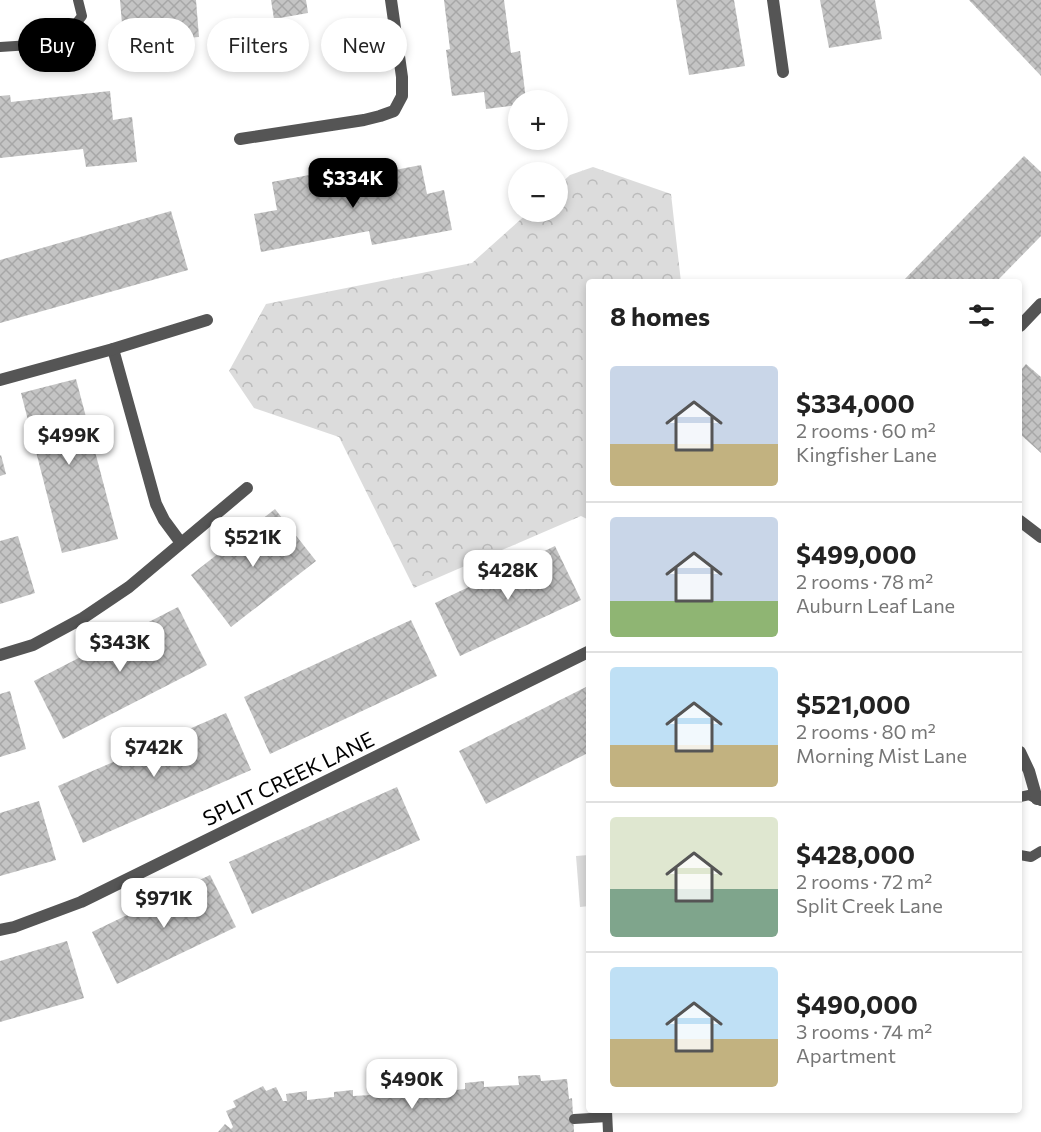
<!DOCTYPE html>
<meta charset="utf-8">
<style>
body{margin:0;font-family:Commissioner,sans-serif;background:#f6f6f6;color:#222;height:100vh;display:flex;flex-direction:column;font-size:22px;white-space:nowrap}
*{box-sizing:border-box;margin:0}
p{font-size:20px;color:#767676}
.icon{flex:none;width:33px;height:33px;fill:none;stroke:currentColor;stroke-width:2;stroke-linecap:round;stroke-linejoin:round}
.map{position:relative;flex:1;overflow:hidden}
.panel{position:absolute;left:586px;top:279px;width:436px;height:834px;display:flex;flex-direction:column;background:#fff;border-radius:6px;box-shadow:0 3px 9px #0003}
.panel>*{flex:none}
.top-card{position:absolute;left:18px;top:18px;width:478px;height:54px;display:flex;gap:12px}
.fabs{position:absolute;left:508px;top:90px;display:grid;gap:12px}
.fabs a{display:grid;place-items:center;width:60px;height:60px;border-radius:50%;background:#fff;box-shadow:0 3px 9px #0003;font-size:30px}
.price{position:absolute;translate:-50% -51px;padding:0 14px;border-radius:12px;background:#fff;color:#222;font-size:20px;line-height:39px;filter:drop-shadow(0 2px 3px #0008)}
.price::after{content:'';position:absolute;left:50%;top:36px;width:18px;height:14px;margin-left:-9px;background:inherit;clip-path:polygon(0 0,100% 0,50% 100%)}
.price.selected{background:#000;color:#fff}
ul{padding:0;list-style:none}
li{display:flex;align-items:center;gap:18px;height:150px;padding:0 24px}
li+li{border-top:2px solid #e0e0e0}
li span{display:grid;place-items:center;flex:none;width:168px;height:120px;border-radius:6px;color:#555}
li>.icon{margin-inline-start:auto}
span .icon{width:72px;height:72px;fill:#fffc;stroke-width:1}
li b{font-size:26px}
h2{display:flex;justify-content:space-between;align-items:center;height:72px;padding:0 24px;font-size:26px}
.pill{padding:0 21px;border-radius:27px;background:#fff;box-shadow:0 3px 9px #0003;font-size:21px;line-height:54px}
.pill.selected{background:#000;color:#fff}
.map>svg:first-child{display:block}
</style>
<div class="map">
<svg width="1041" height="1132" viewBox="0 0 1041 1132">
<defs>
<pattern id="forest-crowns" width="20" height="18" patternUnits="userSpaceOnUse" patternTransform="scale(1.5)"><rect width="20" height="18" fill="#dcdcdc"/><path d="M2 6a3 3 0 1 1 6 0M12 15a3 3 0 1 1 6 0" fill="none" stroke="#bbb"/></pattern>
<pattern id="building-cross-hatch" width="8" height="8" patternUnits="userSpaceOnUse" patternTransform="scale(1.5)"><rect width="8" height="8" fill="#c4c4c4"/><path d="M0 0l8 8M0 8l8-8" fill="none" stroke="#a7a7a7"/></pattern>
</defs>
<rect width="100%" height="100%" fill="#fff"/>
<path fill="url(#forest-crowns)" d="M593 167 671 194 681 282H590L589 520 581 516 414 588 339 437 254 408 229 371 266 304 472 263 529 212H558V186L570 175Z"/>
<path fill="#dcdcdc" d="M589 855V906L580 907 576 856Z"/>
<g fill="url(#building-cross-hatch)">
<path d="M120 0H196L199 37 157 40 156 22 122 24Z"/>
<path d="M271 0H306L308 13 274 19Z"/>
<path d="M444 0H504L511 53 520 51 526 100H519V105L486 109 484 92 452 96 446 50 450 49Z"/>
<path d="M676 0H734L745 66 689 75Z"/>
<path d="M820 0H875L882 39 829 48Z"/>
<path d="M969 0H1041V76Z"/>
<path d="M110 91 113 120 132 117 137 162 86 167 83 149 0 158V96L10 95 11 102Z"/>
<path d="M1024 156 1041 172V236L996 282H902Z"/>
<path d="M421 165 427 194 444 190 452 230 372 245 369 231 261 252 254 214 277 210 272 182 320 173 322 184Z"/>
<path d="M171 211 188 270 0 323V260Z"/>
<path d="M1026 364 1041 377V453L1020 434V371Z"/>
<path d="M76 379 118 539 62 553 21 393Z"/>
<path d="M1 455 6 474 0 476V456Z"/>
<path d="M275 509 316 561 231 627 191 575Z"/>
<path d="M18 536 35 593 0 604V541Z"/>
<path d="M555 546 581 600 460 656 435 603Z"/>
<path d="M178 607 207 665 63 739 34 681Z"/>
<path d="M411 620 437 676 270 754 244 697Z"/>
<path d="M590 685V752L486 804 459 751Z"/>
<path d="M10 691 26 749 0 757V694Z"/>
<path d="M226 713 251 770 83 843 58 786Z"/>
<path d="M397 787 420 840 252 914 229 862Z"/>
<path d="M39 801 56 860 0 876V813Z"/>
<path d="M210 875 236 927 117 984 92 932Z"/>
<path d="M67 941 84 998 0 1022V961Z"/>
<path d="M540 1075 541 1081 567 1079 569 1099 572 1098 574 1132H218L225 1124 231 1129 233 1127 226 1111 236 1107 233 1101 263 1086 266 1091 276 1087 283 1101H287L286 1094 307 1091V1100L334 1097V1092L353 1090V1096L371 1095 370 1089 394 1088V1094L427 1091V1085L446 1084 447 1091 465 1089V1083L484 1081V1087L519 1085 518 1076Z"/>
</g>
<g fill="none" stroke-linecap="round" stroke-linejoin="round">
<g stroke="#555" stroke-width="10">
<path d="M0 47 61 43 82 16 78 0"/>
<path d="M1020 797 1029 795 1041 801"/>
<path d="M1020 855 1031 857 1041 851"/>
<path d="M607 1111 608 1132"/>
<path d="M574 1119 607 1117"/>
</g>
<g stroke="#555" stroke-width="12">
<path d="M773 0 783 72"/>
<path d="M240 139 364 120 380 116 394 111 402 96V77L391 0"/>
<path d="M1020 326 1041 304"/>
<path d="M113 349 156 504 164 520 181 543"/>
<path d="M0 380 113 349 207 320"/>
<path d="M1020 521 1041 537"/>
<path d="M0 655 33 645 83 618 129 587 247 488"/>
<path d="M1020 752 1029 771 1037 799"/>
<path d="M0 930 14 927 81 902 590 651"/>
</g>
</g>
<g text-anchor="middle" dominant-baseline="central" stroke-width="4.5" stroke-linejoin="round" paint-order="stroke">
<g font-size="21" fill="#000" stroke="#fff">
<text transform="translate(288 778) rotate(-26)">SPLIT CREEK LANE</text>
</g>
</g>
</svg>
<div class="fabs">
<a>+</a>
<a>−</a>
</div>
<b class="price selected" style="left:353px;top:209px">$334K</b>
<b class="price" style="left:69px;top:466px">$499K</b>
<b class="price" style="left:253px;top:568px">$521K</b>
<b class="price" style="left:508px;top:601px">$428K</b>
<b class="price" style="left:120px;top:673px">$343K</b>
<b class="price" style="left:154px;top:778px">$742K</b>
<b class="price" style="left:164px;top:929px">$971K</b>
<b class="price" style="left:412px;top:1110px">$490K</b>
<div class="top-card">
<a class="pill selected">Buy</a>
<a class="pill">Rent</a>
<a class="pill">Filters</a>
<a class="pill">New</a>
</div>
<section class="panel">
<h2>8 homes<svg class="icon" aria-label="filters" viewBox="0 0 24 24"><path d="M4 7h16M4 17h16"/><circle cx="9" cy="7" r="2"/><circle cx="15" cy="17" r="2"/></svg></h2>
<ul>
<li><span style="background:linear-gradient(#c9d6e8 65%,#c2b280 0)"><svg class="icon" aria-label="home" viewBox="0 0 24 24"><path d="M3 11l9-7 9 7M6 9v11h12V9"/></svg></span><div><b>$334,000</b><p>2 rooms · 60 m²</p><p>Kingfisher Lane</p></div></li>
<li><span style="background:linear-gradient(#c9d6e8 70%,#8fb573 0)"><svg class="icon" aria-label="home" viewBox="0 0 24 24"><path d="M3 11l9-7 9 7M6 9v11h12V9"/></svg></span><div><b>$499,000</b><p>2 rooms · 78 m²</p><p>Auburn Leaf Lane</p></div></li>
<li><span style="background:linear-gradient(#bfe0f5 65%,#c2b280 0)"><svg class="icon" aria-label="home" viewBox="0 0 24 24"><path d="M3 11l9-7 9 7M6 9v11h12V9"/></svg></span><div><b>$521,000</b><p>2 rooms · 80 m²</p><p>Morning Mist Lane</p></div></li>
<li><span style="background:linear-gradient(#dfe7d0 60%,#7fa58c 0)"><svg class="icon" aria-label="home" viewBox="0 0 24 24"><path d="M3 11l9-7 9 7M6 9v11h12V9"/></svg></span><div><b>$428,000</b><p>2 rooms · 72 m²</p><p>Split Creek Lane</p></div></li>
<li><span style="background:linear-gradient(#bfe0f5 60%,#c2b280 0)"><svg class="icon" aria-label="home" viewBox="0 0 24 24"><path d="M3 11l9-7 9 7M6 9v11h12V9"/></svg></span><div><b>$490,000</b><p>3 rooms · 74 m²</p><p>Apartment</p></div></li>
</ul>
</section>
</div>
